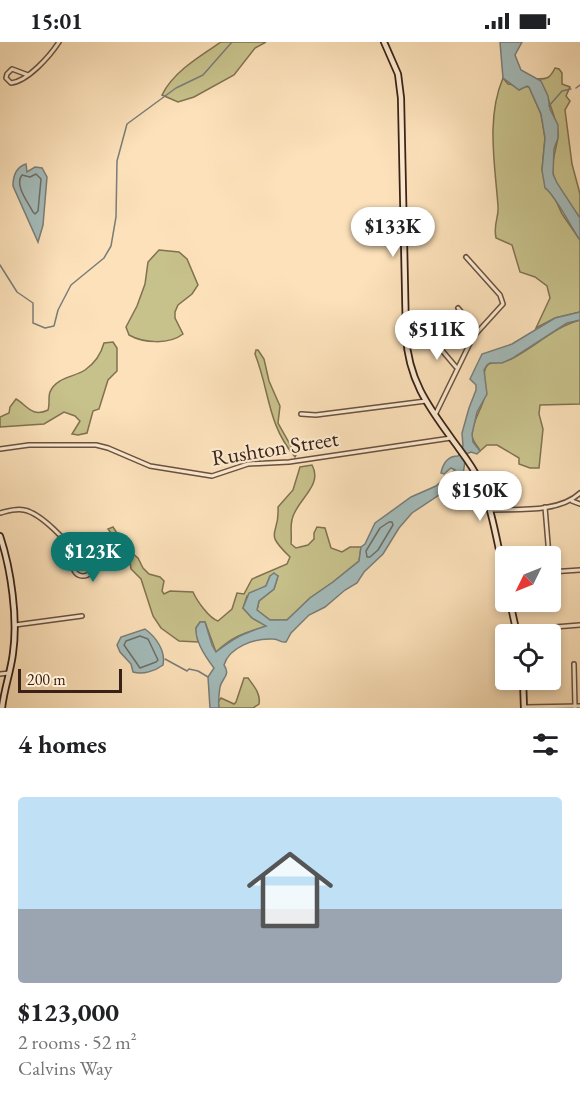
<!DOCTYPE html>
<meta charset="utf-8">
<style>
body{margin:0;font-family:"EB Garamond",serif;background:#f6f6f6;color:#202124;height:100vh;display:flex;flex-direction:column;font-size:22px;white-space:nowrap}
*{box-sizing:border-box;margin:0}
p{font-size:20px;color:#757577}
.icon{flex:none;width:33px;height:33px;fill:none;stroke:currentColor;stroke-width:2;stroke-linecap:round;stroke-linejoin:round}
.map{position:relative;height:666px;overflow:hidden}
.side{display:flex;flex-direction:column;background:#fff;flex:1}
.side>*{flex:none}
.needle{width:39px;rotate:227deg}
.controls{position:absolute;left:495px;top:504px;display:grid;gap:12px}
.controls a{display:grid;place-items:center;width:66px;height:66px;border-radius:6px;background:#fff;box-shadow:0 3px 9px #0003;font-size:30px}
.scale{position:absolute;left:18px;bottom:15px;width:104px;box-sizing:border-box;padding-left:6px;border:3px solid #392117;border-top:0;font-size:16px;line-height:21px;white-space:nowrap;color:#392117;-webkit-text-stroke:4px #fdecd2;paint-order:stroke}
.price{position:absolute;translate:-50% -51px;padding:0 14px;border-radius:21px;background:#fff;color:#222;font-size:20px;line-height:39px;filter:drop-shadow(0 2px 3px #0008)}
.price::after{content:'';position:absolute;left:50%;top:36px;width:18px;height:14px;margin-left:-9px;background:inherit;clip-path:polygon(0 0,100% 0,50% 100%)}
.price.selected{background:#0f766e;color:#fff}
ul{padding:0;list-style:none}
li{display:grid;align-content:center;gap:12px;height:318px;padding:0 18px}
li+li{border-top:2px solid #e0e0e0}
li span{display:grid;place-items:center;height:186px;border-radius:6px;color:#555}
li>.icon{margin-inline-start:auto}
span .icon{width:108px;height:108px;fill:#fffc;stroke-width:1}
li b{font-size:26px}
h2{display:flex;justify-content:space-between;align-items:center;height:72px;padding:0 18px;font-size:26px}
.status{display:flex;justify-content:space-between;align-items:center;height:42px;padding:0 30px;background:#fff;direction:ltr}
.status svg{height:16px;fill:currentColor}
.map>svg:first-child{display:block}
</style>
<div class="status"><b>15:01</b><svg viewBox="0 0 49 12"><path d="M0 12V9h3v3zM5 12V6h3v6zM10 12V3h3v9zM15 12V0h3v12zM26 1h20v11H26zM47 4h2v5h-2z"/></svg></div>
<div class="map">
<svg width="580" height="666" viewBox="0 0 580 666">
<rect width="100%" height="100%" fill="#fce1ba"/>
<filter id="stains"><feTurbulence type="fractalNoise" baseFrequency=".00333" numOctaves="4"/><feColorMatrix values="0 0 0 0 .2 0 0 0 0 .09 0 0 0 0 .02 0 0 0 .5 -.17"/></filter>
<radialGradient id="worn" r=".72"><stop offset=".6" stop-color="#630" stop-opacity="0"/><stop offset="1" stop-color="#630" stop-opacity=".3"/></radialGradient>
<g fill="#c7c18b" stroke="#807151" stroke-width="1.5">
<path d="M221 0H266L255 6 234 33 194 55 178 60 162 53C173 30 200 14 221 0Z"/>
<path d="M555 26 559 27 562 31V42L570 45 566 54 570 59 565 68 572 122 580 152V176C572 164 555 145 553 131 551 118 557 106 558 94 558 83 545 43 537 37 548 37 550 36 555 26Z"/>
<path d="M503 36 508 42 529 45 541 72 545 96 542 128 562 172 580 198V270L555 276 536 286 550 256 547 244 535 235 520 230 512 203 496 196C493 181 499 177 498 164 495 122 486 76 503 36Z"/>
<path d="M159 208 179 210 187 217 198 243 192 252 178 263 175 270V276L183 292C169 303 143 301 129 293L126 285 137 264 145 242 148 220Z"/>
<path d="M580 278V362L540 363 539 372 543 387 539 426H530L519 422V416L497 403H487L480 409C478 403 472 400 472 393 472 378 483 366 485 353 487 345 480 328 489 322 493 320 503 321 511 317 535 305 554 285 580 278Z"/>
<path d="M113 300 117 306V329L108 338 99 367 93 369 87 391 78 393 72 392 80 379 75 374 64 370 44 382 0 385V375L9 371 10 365 16 357C27 363 32 376 48 368 50 362 48 355 50 350 56 335 75 335 85 328 95 321 101 312 104 301Z"/>
<path d="M256 308H258L264 317 269 339 280 364 278 381 296 413 295 415C267 382 270 350 255 312Z"/>
<path d="M312 423C324 444 295 459 292 478 290 485 292 494 291 502L296 506 308 503 314 497V491L317 485 325 486 331 506 342 510 350 505H361L359 519 333 540 310 556 287 578H270L257 568 259 559 274 547 278 534H270L266 544 247 554 243 566 252 576 267 584C245 591 234 593 216 610L205 580H200L196 586 198 600 179 599 161 586 153 574 141 537 131 527 129 513 108 487 113 485 128 508 138 516 143 526 149 532 160 535 164 539 162 549 164 552 170 549 193 550C197 559 209 576 218 579L232 567 237 551 244 552 252 537 287 522 290 515C262 488 280 495 278 465L293 448 300 425Z"/>
<path d="M244 636H248C254 644 261 652 259 662L253 666H219L218 660 221 656 234 662 236 660Z"/>
</g>
<g fill="#a3bbba" stroke="#797d79" stroke-width="1.5">
<path d="M500 0H522L515 13 521 28 541 39 548 54 550 67 558 83V96L554 107 553 132 557 141 580 176V198C572 187 554 151 545 146L542 128 545 96 541 72 529 45 527 44 519 48 503 36Z"/>
<path d="M26 122 27 130 35 125 42 126 47 135 43 183 38 200 13 144C13 134 16 125 26 122Z"/>
<path d="M580 270V278L567 281 513 316 502 321H490L487 323 484 328 487 352 477 370 472 392 473 400 480 409 477 412 471 410 466 412 463 433 457 441 412 471 399 486 383 512 364 530 357 541 345 548 325 565 309 573 291 591 286 600C280 601 280 597 273 597 255 596 229 605 224 623 231 633 222 636 220 645 219 652 218 659 219 666H210L208 635 214 626C207 617 195 599 196 586L200 580H205L212 603 216 610C235 595 244 591 266 584L252 576 243 566 249 551 266 544 270 534 274 531 278 534 274 547 259 559 257 568 270 578H287L310 556 333 540 359 519 361 505 365 502 375 481 411 455 436 444 455 428 451 426 444 432 441 431C443 421 448 414 458 414L463 404 462 391 469 366 476 348V343L470 337 482 312 512 302 555 276Z"/>
<path d="M145 587C156 595 166 609 163 623 155 629 143 633 133 630L131 622 120 610 117 603 121 595Z"/>
</g>
<g fill="none" stroke-linecap="round" stroke-linejoin="round">
<g stroke="#6e6e68" stroke-width="1.5">
<path d="M36 132 41 137 38 169 35 172 33 170C28 160 14 143 22 133L30 135Z"/>
<path d="M389 480H392L393 483 378 508 370 515H367L366 509 380 486Z"/>
<path d="M140 594 148 597 158 618 156 620 140 626 124 603 126 599Z"/>
</g>
<g stroke="#797d79" stroke-width="1.5">
<path d="M576 46 580 43"/>
<path d="M549 64 562 49 571 47"/>
<path d="M0 223 17 250 33 261V281L45 286 54 284 58 268 71 243 104 216 111 204 116 175 117 119 127 82 176 46 203 33 232 0"/>
<path d="M165 617 187 629 189 627 198 629 208 635"/>
</g>
<defs>
<g id="street">
<path d="M28 33 12 27 7 32 6 36 11 41C28 39 50 14 59 0"/>
<path d="M458 266 477 289"/>
<path d="M434 299 456 325"/>
<path d="M301 372 316 373 426 359"/>
<path d="M435 373 473 295 503 262 500 253 466 215"/>
<path d="M0 407 29 403H96L108 406 150 424 212 434 248 422 289 420 451 396"/>
<path d="M572 459 580 462"/>
<path d="M545 465 549 514"/>
<path d="M490 468C517 467 559 471 580 451"/>
<path d="M0 471C8 469 16 466 24 468 41 471 68 500 78 515"/>
<circle cx="83" cy="524" r="10"/>
<path d="M550 530 580 528"/>
<path d="M15 583 82 574"/>
<path d="M517 588 580 583"/>
<path d="M574 622 575 665"/>
<path d="M0 632 9 631"/>
<path d="M525 665 580 664"/>
</g>
<g id="secondary">
<path d="M384 0 398 32 401 56 406 293C408 336 427 363 452 397 462 411 473 424 480 440 493 468 498 508 506 539"/>
<path d="M0 494C11 527 18 576 13 611 11 629 4 647 2 666"/>
<path d="M510 560 517 592"/>
<path d="M523 638 524 666"/>
</g>
</defs>
<use href="#street" stroke="#6a5140" stroke-width="6"/>
<use href="#secondary" stroke="#392117" stroke-width="8"/>
<use href="#street" stroke="#fdecd2" stroke-width="3"/>
<use href="#secondary" stroke="#fdecd2" stroke-width="4.5"/>
</g>
<g text-anchor="middle" dominant-baseline="central" stroke-width="4.5" stroke-linejoin="round" paint-order="stroke">
<g font-size="22" fill="#392117" stroke="#fdecd2">
<text transform="translate(275 406) rotate(-9)">Rushton Street</text>
</g>
</g>
<rect width="100%" height="100%" filter="url(#stains)"/>
<rect width="100%" height="100%" fill="url(#worn)"/>
</svg>
<div class="controls">
<a><svg class="needle" viewBox="-14 -14 28 28"><path d="M0-13l5 13h-10z" fill="#e53935"/><path d="M0 13l5-13h-10z" fill="#757577"/></svg></a>
<a><svg class="icon" aria-label="locate" viewBox="0 0 24 24"><circle cx="12" cy="12" r="6"/><path d="M12 2v4M12 18v4M2 12h4M18 12h4"/></svg></a>
</div>
<div class="scale">200 m</div>
<b class="price" style="left:393px;top:216px">$133K</b>
<b class="price" style="left:437px;top:319px">$511K</b>
<b class="price" style="left:480px;top:480px">$150K</b>
<b class="price selected" style="left:93px;top:541px">$123K</b>
</div>
<section class="side">
<h2>4 homes<svg class="icon" aria-label="filters" viewBox="0 0 24 24"><path d="M4 7h16M4 17h16"/><circle cx="9" cy="7" r="2"/><circle cx="15" cy="17" r="2"/></svg></h2>
<ul>
<li><span style="background:linear-gradient(#bfe0f5 60%,#9aa5b1 0)"><svg class="icon" aria-label="home" viewBox="0 0 24 24"><path d="M3 11l9-7 9 7M6 9v11h12V9"/></svg></span><div><b>$123,000</b><p>2 rooms · 52 m²</p><p>Calvins Way</p></div></li>
</ul>
</section>
